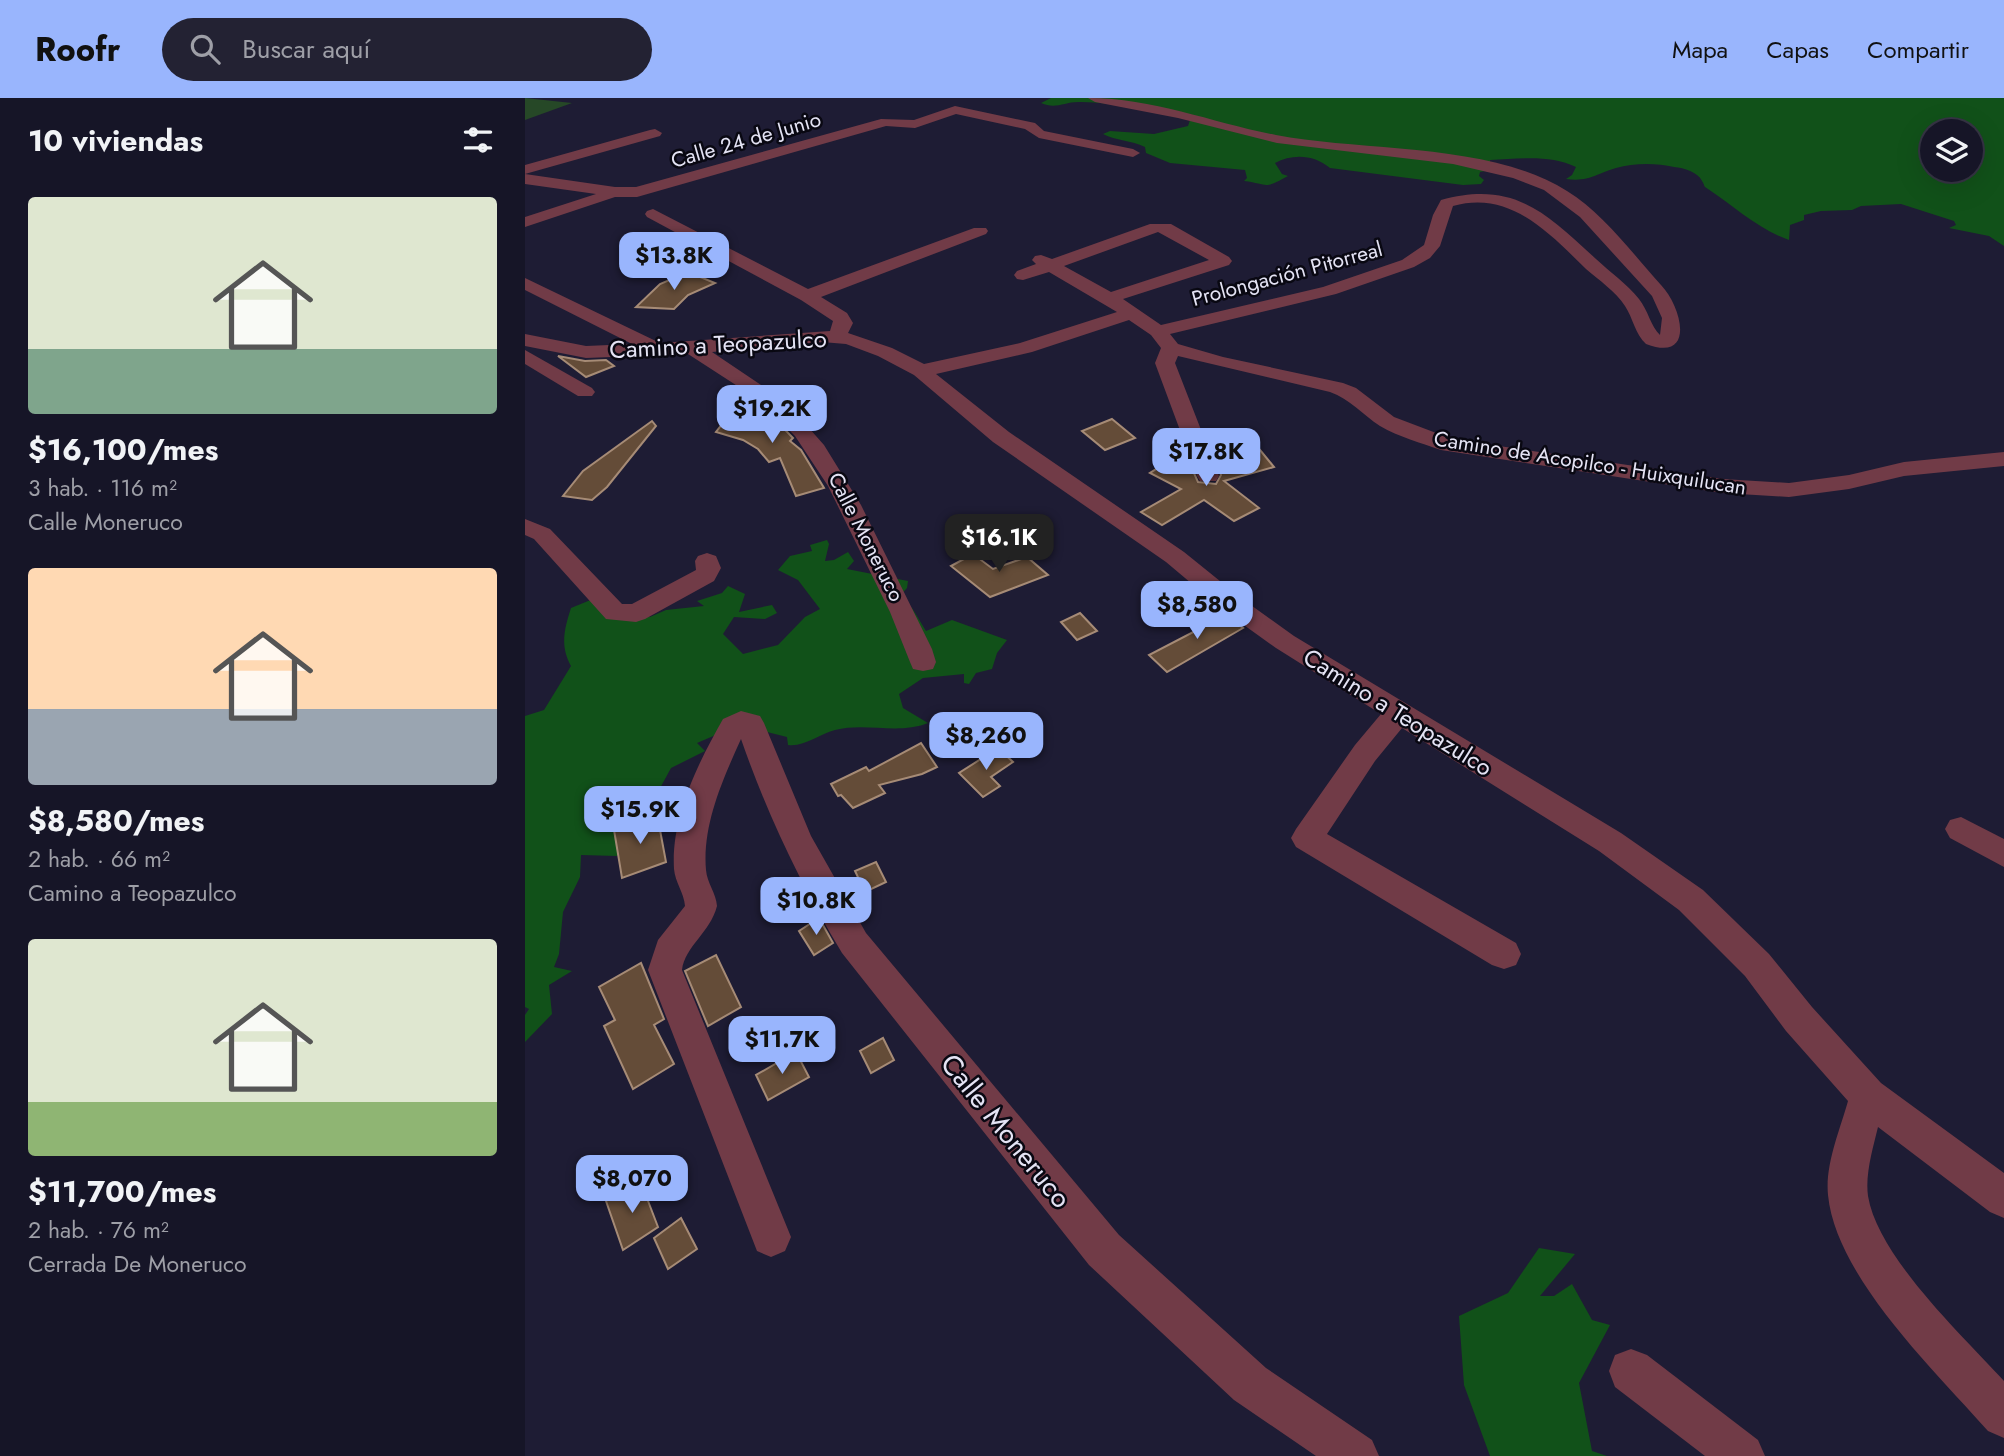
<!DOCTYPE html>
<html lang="es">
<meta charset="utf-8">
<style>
body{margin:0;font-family:Jost,sans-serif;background:#232233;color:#f1f3f6;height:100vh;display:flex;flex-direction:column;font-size:26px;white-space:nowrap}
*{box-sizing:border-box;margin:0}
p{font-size:23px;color:#9e9fa7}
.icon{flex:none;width:38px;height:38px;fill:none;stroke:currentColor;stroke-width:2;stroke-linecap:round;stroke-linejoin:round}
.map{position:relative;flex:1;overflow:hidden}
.sheet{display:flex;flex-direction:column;background:#161527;width:525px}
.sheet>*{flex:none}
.tools{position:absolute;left:1395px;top:21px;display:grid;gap:14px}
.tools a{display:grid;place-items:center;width:63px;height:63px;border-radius:50%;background:#161527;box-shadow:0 7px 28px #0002,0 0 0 2px #353444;font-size:35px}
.price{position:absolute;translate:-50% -60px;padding:0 16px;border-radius:14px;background:#99b5fd;color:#111;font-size:23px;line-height:46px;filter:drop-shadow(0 2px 4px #0008)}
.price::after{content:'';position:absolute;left:50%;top:42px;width:21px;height:16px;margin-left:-10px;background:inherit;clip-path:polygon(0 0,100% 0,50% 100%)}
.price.selected{background:#222;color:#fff}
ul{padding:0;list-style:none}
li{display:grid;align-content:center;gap:14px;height:371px;padding:0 28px}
li span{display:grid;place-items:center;height:217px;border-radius:7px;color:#555}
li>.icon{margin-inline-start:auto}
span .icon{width:126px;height:126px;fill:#fffc;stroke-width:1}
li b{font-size:30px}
h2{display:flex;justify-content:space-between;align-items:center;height:84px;padding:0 28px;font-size:30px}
header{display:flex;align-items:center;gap:42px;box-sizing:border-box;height:98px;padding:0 35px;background:#99b5fd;color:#111}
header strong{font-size:33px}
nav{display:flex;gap:38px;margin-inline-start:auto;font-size:24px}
.search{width:490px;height:63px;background:#232233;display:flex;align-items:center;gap:18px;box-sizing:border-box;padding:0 24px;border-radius:38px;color:#9e9fa7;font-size:26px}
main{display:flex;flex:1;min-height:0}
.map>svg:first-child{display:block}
</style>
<header>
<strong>Roofr</strong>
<div class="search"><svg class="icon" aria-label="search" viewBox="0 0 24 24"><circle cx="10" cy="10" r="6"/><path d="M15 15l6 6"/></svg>Buscar aquí</div>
<nav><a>Mapa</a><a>Capas</a><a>Compartir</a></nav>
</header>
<main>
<section class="sheet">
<h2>10 viviendas<svg class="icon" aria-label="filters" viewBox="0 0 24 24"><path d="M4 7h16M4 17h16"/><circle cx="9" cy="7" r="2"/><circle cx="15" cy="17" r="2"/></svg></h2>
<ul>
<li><span style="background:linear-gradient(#dfe7d0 70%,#7fa58c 0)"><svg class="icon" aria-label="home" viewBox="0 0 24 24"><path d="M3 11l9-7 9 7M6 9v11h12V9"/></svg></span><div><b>$16,100/mes</b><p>3 hab. · 116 m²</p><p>Calle Moneruco</p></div></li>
<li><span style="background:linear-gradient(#ffd9b3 65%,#9aa5b1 0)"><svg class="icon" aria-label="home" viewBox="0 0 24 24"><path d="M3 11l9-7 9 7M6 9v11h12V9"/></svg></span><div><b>$8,580/mes</b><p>2 hab. · 66 m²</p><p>Camino a Teopazulco</p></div></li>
<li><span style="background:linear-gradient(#dfe7d0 75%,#8fb573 0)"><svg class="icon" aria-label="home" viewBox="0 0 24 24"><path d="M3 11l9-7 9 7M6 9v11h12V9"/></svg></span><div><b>$11,700/mes</b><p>2 hab. · 76 m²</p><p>Cerrada De Moneruco</p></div></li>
</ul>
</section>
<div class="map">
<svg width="1479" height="1358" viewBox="0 0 1479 1358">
<rect width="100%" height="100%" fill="#1e1c34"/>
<path fill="#264827" d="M0 0 47 5 0 22Z"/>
<g fill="#115119" fill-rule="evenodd">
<path d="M526 0H1479V148L1464 138 1424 130 1431 127 1429 123 1376 106 1336 108 1327 112 1296 113 1279 117V122L1265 127 1264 142C1233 131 1210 109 1183 91 1177 87 1181 89 1177 83 1173 74 1159 70 1149 69 1131 65 1109 65 1091 70 1070 76 1065 84 1041 81L1047 77 1051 69C1025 56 993 61 965 62V72L955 74 954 78 959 82 956 86 938 87 805 70C790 57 768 55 750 65L757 76 763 78C738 92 744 86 719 83L722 80 720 72 645 65 621 55 620 49C606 42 591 43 578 36L585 33 629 36 663 28 665 22C630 15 592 4 556 4 539 3 532 12 516 5ZM1407 33H1446V72H1407Z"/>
<path d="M302 442 304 446 300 463 309 462 323 454 329 463 322 471 383 483 382 490 371 502 387 510 401 533 427 522 482 542 472 555 467 571 451 575 444 586 439 585V576L398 580 374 596 378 610 403 625C373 637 341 624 310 632 294 636 280 649 263 647L262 639 214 627 172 645 180 653 146 670 128 703 110 707 92 758 56 757 55 779 38 814 34 856 29 869 47 873 24 887 27 916 0 944V917L4 911 0 909V618L19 612 46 568C35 548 39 532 46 510L68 501 125 519 141 512 179 508 172 503 197 495 203 488 220 496 214 514 247 507 252 515 240 521 209 519 198 536 218 556 253 547 280 519 295 511 273 482 253 472 265 458 287 453 285 447Z"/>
<path d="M1014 1150 1050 1156 1015 1198H1029L1047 1186 1067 1222 1085 1227 1054 1285 1067 1353 1082 1358H965L939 1287 934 1218 983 1195Z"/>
</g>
<g fill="#644c38" stroke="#a68b76" stroke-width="2">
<path d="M163 174 190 185 163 197 149 211 111 209 135 186Z"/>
<path d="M33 258 60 263 81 262 89 268 61 279Z"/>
<path d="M213 306 236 314 241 312 268 340 265 343 276 352 299 390 271 398 255 360 244 364 233 351 218 342 191 334Z"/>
<path d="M587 321 610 340 580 352 557 333Z"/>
<path d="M127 323 131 328 82 389 67 402 38 398 58 373Z"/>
<path d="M735 352 749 369 699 383 734 410 709 423 679 402 637 427 616 414 656 391 625 375 652 358 664 364 673 384 691 386 696 377 691 364Z"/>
<path d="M448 456 468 471 502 459 523 477 465 499 426 468Z"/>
<path d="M694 512 718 530 642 574 624 557 678 529 672 524Z"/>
<path d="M555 515 572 533 552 542 536 524Z"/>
<path d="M396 645 412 669 397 676 354 687 360 695 328 710 316 697 313 698 306 686 341 669 344 673Z"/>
<path d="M473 650 488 664 466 679 475 688 458 699 434 675Z"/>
<path d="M132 716 141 764 97 780 89 732Z"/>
<path d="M351 764 361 784 340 794 330 773Z"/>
<path d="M294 820 308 845 289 857 274 833Z"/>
<path d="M191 857 216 909 183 928 160 873Z"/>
<path d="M116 865 139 921 129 927 149 966 108 991 79 928 90 922 74 889Z"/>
<path d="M358 940 369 962 346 975 335 953Z"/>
<path d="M271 954 284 979 243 1002 231 977Z"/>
<path d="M115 1082 133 1129 98 1152 81 1103Z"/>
<path d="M156 1120 172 1151 143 1171 129 1140Z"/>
</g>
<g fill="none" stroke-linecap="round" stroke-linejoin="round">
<g fill="#713b47" fill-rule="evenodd">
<path d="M563 0C629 0 688 25 751 37 839 54 964 44 1042 93 1078 115 1107 155 1136 187 1157 209 1171 265 1121 246 1110 236 1108 220 1100 208 1091 194 1074 182 1061 171 1023 134 985 92 928 108L915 148 905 160 889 169 811 196 645 236 653 246 698 259 818 285 831 290 869 319 927 341 1198 381 1264 385 1324 377 1379 364 1479 354V368L1379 378 1324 391 1264 399 1198 395 916 352C896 345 874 339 855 328 838 317 825 301 805 294L653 258 650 265 694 378 691 383H675L672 378 630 265 636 250 626 237 604 222 507 254 411 276 484 334 659 454 716 500 769 538 1096 735 1178 792 1244 856 1287 909 1356 985 1479 1075V1120L1465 1114 1353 1029C1348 1050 1340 1076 1343 1098 1353 1159 1438 1238 1479 1283V1340L1463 1333C1410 1273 1311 1179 1303 1097 1300 1066 1315 1032 1323 1003L1261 933 1220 878 1154 812 1074 753 877 630 850 663 802 736 991 845 996 856 991 867 979 871 967 867 771 749 766 740 771 731 830 647 856 616 751 550 698 512 641 464 468 344 389 277 353 258 321 246 297 244 187 254 260 303 299 347 336 407 407 551 411 564 408 571 398 573 388 571 385 564 365 514 303 388 270 338 234 302 163 256 61 260 0 248V236L61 248 107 246 0 192V180L135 245 305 233 308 223 276 202 122 119 120 116 122 113 128 111 283 191 449 130H461L463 133 461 136 296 199 322 215 328 225 323 235 367 250 399 266 495 245 592 214 524 174 498 182 492 181 489 177 492 173 511 166 507 162 510 158 516 157 527 161 625 126H646L704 159 707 163 704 167 598 201 636 227 798 189 877 162 899 147 908 117 916 102C989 82 1021 115 1071 161 1085 174 1102 186 1114 201 1123 212 1126 229 1135 237L1137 220 1127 198 1055 119 1019 92 988 80 928 66 752 45 653 20 570 4ZM633 134 684 162 586 194 539 168Z"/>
<path d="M430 8 510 25 519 33 608 51 615 55 608 59 514 40 500 31 431 16 390 30 361 28 112 99H90L0 129V119L71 96 0 86V67L125 32 130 31 137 35 135 38 0 76 90 89H111L356 21 389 22Z"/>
<path d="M0 252 67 290 70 294 67 298H53L0 266Z"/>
<path d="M0 421 25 431 97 506H107L171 472 170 463 173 458 182 455 191 458 196 470 189 483 120 521 111 524 81 521 9 441 0 437Z"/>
<path d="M216 613 235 618 239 625 286 738 341 835 594 1137 741 1270 847 1342 854 1358H791L709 1302 564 1167 317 855C276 787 242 716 216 641 198 681 177 727 181 772 182 785 191 795 192 808 185 835 160 848 157 872L266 1139 260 1153 246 1159 232 1153 123 872 133 842 160 808C159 795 150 784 149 771 146 719 173 665 198 621Z"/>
<path d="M1436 719 1479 741V769L1425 740 1420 731 1425 722Z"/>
<path d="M1106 1251 1122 1257 1233 1342 1240 1358H1180L1090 1289 1084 1273 1090 1257Z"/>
</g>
</g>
<g text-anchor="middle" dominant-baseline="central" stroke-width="5" stroke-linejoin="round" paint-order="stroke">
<g font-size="21" fill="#e4e3f4" stroke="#090812">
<text transform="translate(221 42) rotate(-16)">Calle 24 de Junio</text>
<text transform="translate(762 176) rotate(-15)">Prolongación Pitorreal</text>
<text transform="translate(1065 365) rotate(9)">Camino de Acopilco - Huixquilucan</text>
<text transform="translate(341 439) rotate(63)">Calle Moneruco</text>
</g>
<g font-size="24" fill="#e4e3f4" stroke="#090812">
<text transform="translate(193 246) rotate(-3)">Camino a Teopazulco</text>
<text transform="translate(873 614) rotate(32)">Camino a Teopazulco</text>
</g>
<g font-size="28" fill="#e4e3f4" stroke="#090812">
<text transform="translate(481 1033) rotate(51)">Calle Moneruco</text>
</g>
</g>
</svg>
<div class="tools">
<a><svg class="icon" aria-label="layers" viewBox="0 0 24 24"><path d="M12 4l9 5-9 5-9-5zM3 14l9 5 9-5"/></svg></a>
</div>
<b class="price" style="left:149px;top:194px">$13.8K</b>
<b class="price" style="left:247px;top:347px">$19.2K</b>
<b class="price" style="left:681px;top:390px">$17.8K</b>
<b class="price selected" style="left:474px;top:476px">$16.1K</b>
<b class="price" style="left:672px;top:543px">$8,580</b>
<b class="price" style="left:461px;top:674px">$8,260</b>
<b class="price" style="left:115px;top:748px">$15.9K</b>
<b class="price" style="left:291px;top:839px">$10.8K</b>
<b class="price" style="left:257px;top:978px">$11.7K</b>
<b class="price" style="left:107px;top:1117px">$8,070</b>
</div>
</main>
